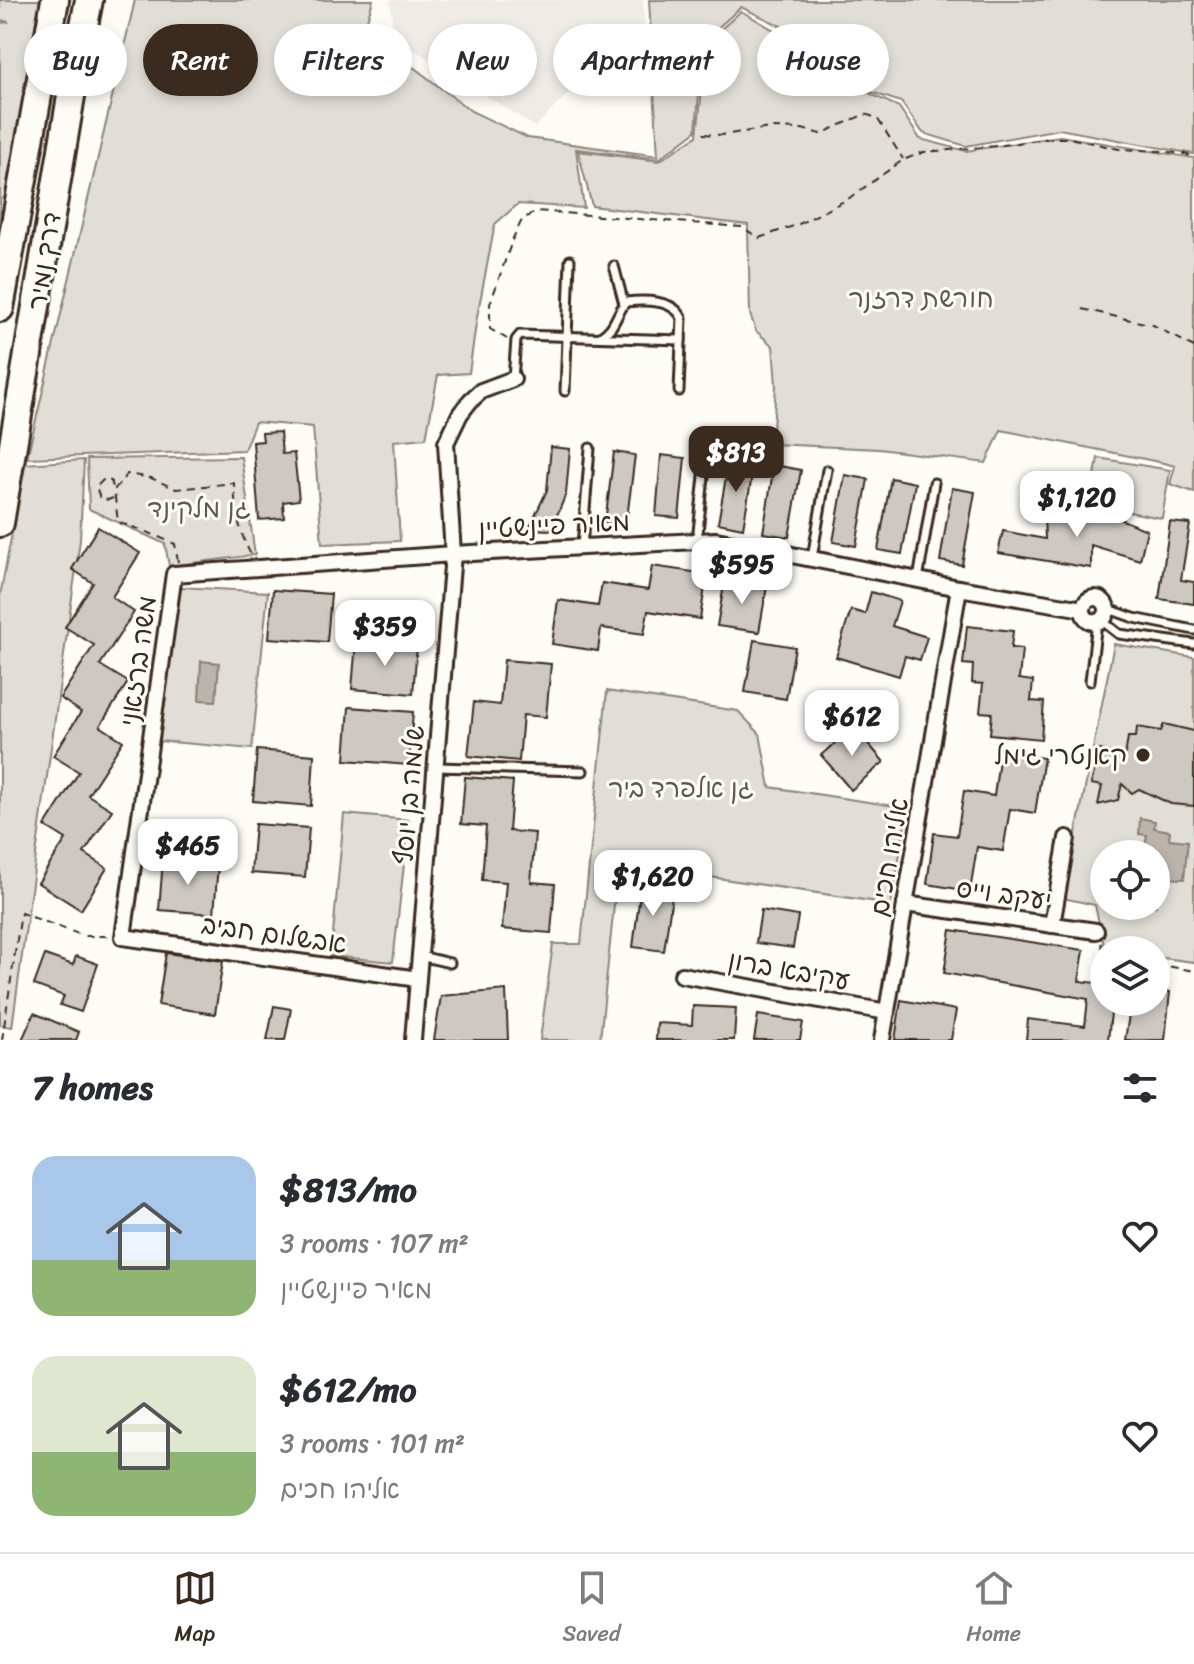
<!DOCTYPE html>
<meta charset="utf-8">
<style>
body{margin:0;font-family:Sriracha,"Playpen Sans Hebrew",sans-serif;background:#f7f7f7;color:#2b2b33;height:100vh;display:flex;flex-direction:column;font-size:30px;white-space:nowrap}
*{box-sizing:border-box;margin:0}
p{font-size:26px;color:#7c7c81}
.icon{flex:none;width:44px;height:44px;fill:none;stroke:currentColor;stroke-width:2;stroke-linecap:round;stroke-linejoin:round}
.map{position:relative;height:1040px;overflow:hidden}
.details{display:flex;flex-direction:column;background:#fff;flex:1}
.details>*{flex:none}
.banner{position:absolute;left:24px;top:24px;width:1146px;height:72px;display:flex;gap:16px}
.tools{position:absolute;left:1090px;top:840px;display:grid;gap:16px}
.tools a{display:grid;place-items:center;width:80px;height:80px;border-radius:50%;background:#fff;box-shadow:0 4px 12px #0003;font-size:40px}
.price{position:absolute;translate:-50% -68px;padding:0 18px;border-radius:16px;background:#fff;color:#222;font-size:26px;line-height:52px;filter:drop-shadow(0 2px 4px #0008)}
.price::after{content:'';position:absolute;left:50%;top:48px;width:24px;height:18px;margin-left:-12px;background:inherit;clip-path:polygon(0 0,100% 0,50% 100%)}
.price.on{background:#3b2a1e;color:#fff}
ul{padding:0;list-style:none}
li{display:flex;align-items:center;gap:24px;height:200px;padding:0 32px}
li span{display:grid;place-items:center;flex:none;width:224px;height:160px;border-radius:24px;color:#555}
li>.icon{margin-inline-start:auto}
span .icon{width:96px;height:96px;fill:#fffc;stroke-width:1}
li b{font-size:34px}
h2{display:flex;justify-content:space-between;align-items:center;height:96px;padding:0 32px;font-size:34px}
.chip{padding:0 28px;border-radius:36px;background:#fff;box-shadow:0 4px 12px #0003;font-size:28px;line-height:72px}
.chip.on{background:#3b2a1e;color:#fff}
.tab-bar{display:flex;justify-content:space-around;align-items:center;height:112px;border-top:2px solid #e1e1e2;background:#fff;font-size:22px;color:#7c7c81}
.tab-bar a{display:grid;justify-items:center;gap:4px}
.tab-bar .on{color:#3b2a1e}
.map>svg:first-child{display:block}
</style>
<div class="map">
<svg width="1194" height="1040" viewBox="0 0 1194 1040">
<rect width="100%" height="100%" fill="#fdfcf7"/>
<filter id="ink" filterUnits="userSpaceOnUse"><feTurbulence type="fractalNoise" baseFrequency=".0125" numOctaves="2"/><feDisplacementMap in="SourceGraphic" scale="16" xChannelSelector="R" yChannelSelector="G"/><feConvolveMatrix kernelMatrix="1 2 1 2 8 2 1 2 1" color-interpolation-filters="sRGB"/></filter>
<g filter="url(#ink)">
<path fill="#efece7" d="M390 0H643L646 52 570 92 535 127 394 37Z"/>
<g fill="#e1ded7" stroke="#8e847a" stroke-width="2" fill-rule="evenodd">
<path d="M0 0H41L27 101 0 241V23L9 22 0 20Z"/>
<path d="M135 0H373L363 34 416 69 471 111 528 138 658 156 649 0H1194V154L1059 129 966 146 923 133 901 102 868 91 837 74 783 27 741 7 703 41 696 131 659 159 576 149 584 208 518 204 495 224 477 317 469 373 438 375 426 438 394 441 400 541 322 544 313 427 255 422 244 450 27 458Z"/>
<path d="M741 11 779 33 838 79 899 107 920 139 966 151 1060 136 1194 158V492L1170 484 1175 466 1164 463 1001 430 986 463 879 449 772 444 776 385 773 346 756 331 750 314 748 225 592 206 578 151 659 161 697 136 707 42Z"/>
<path d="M241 457 255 555 169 566 165 544 89 509 87 459Z"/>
<path d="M1098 458 1170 470 1162 518 1090 505Z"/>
<path d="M84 460 80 540 12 1027 0 1025V596L25 464Z"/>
<path d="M180 587 268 592 252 749 160 741Z"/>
<path d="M1114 644 1194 657V962L1156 957V950H1105L1095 905 1063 898ZM1104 854H1156V906H1104Z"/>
<path d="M607 691 738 711 760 734 770 787 908 808 891 904 630 865 616 886 600 1040H540L553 944H581Z"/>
<path d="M344 814 409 820 393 962 331 956Z"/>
</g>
<g fill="#bbb4ad" stroke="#887d74" stroke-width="2">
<path d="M201 661 219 663 216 701 199 700Z"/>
<path d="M1140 818 1155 821 1154 828 1170 831 1169 839 1188 841 1184 879 1163 878 1164 855 1144 851 1147 835 1139 834Z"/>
</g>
<g fill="#cdc8c2" stroke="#3b2a1e" stroke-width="2">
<path d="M280 432 282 454 294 453 299 500 283 502 284 518 259 520 253 442 263 441 262 433Z"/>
<path d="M551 447 570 449 566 494 551 530 529 529 547 490Z"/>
<path d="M614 452 635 455 626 526 605 523Z"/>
<path d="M661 455 685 458 679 518 656 516Z"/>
<path d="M729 460 754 464 743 528 718 523Z"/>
<path d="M774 465 801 470 789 537 763 533Z"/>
<path d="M845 475 868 479 856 546 833 542Z"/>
<path d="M891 478 915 483 902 554 878 550Z"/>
<path d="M952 488 975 492 962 565 940 561Z"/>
<path d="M1105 513 1147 530 1140 560 1091 545V568L998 553 1003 531 1045 539 1044 514Z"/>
<path d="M1170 522 1190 524 1181 580 1194 582V604L1159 599Z"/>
<path d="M98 527 140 553 112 597 134 612 100 665 128 682 100 726 123 741 88 795 112 810 84 853 107 868 81 910 38 883 66 839 45 826 79 772 53 756 81 712 60 698 94 645 65 627 93 583 72 569Z"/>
<path d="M652 566 707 574 700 619 648 611 644 634 601 628 598 651 552 644 558 600 598 606 602 583 648 590Z"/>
<path d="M725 579 767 586 759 632 717 626Z"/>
<path d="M273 590 331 594 327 642 269 638Z"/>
<path d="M871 592 900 601 892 626 927 637 920 660 905 656 899 676 836 657 851 610 865 614Z"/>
<path d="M967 626 1013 631 1011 648 1022 649 1019 679 1033 681 1031 701 1044 702 1041 739 990 734 992 713 980 712 983 684 972 683 973 665 963 664Z"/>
<path d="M754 640 795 647 786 699 745 692Z"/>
<path d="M356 642 417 646 413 694 352 689Z"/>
<path d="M504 660 551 664 546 717 523 715 519 761 468 756 474 702 500 705Z"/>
<path d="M349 707 413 712 409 765 345 760Z"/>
<path d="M1164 724 1194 731V806L1171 804 1139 789 1132 793 1122 784 1118 800 1098 805 1102 786 1091 784 1100 750 1125 757 1128 737H1136L1137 727 1161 731Z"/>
<path d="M854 727 884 762 851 790 821 755Z"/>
<path d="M257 750 314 755 311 806 253 801Z"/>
<path d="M1000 752 1044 758 1035 813 1010 809 1003 851 977 847 970 891 927 884 934 833 957 836 964 791 994 796Z"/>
<path d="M465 777 513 781 509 831 535 833 531 882 555 884 551 933 502 929 506 882 482 880 486 826 461 824Z"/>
<path d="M255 824 309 828 305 877 251 873Z"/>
<path d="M163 860 218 864 214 914 159 910Z"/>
<path d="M641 886 673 890 664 951 633 947Z"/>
<path d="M761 910 798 916 793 948 756 943Z"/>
<path d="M951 930 1084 950 1079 981 1104 984V1002H1156V991L1170 992 1165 1040H1125L1129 1015 1111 1013 1108 1040H1026L1028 1019 1085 1026 1088 999 944 973Z"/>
<path d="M166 953 223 961 215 1014 158 1005Z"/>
<path d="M45 955 73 965 76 956 98 964 81 1012 60 1005 64 996 34 985Z"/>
<path d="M506 990 508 1040H434L441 996Z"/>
<path d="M901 1000 956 1010 951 1040H895Z"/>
<path d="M274 1006 291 1009 285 1040H267Z"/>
<path d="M693 1006 736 1008 734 1040H656L657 1023 692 1025Z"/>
<path d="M34 1013 79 1032 76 1040H22Z"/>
<path d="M758 1015 803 1022 800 1040H754Z"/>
</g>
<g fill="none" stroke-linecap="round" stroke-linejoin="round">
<defs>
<g id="lane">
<path d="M614 266 624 304"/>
<path d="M600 337C616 328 615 315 626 302 644 300 673 299 682 318L679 391"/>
<path d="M513 379 516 340 520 335 681 340"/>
<path d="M565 391 570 260"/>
<path d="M697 541 706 458"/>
<path d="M582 547 590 448"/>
<path d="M812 558 827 470"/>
<path d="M918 580 934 483"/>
<path d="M1106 608 1134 618 1194 630"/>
<path d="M1101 620 1119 634 1194 644"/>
<path d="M1090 681 1097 622"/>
<path d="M436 767 583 771"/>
<path d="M420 956 450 963"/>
</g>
<g id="street">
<circle cx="1095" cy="610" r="12"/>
<path d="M905 904 1096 931"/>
<path d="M1052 925 1067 838"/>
<path d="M682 975 887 1012"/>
<path d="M418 979 123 937 174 574 453 554 716 540 959 588 1083 609"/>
<path d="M413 1040 453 554 446 443 460 414 470 401 481 391 513 379"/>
<path d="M882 1040 959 588"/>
</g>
<g id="highway">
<path d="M0 308 55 0"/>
<path d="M0 523 76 66 89 0"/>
</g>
</defs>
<use href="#lane" stroke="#3b2a1e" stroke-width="13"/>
<use href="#street" stroke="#3b2a1e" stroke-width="20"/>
<use href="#highway" stroke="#3b2a1e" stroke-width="32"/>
<g stroke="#3b2a1e" stroke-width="2" stroke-dasharray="8 6" stroke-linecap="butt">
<path d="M703 134 722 135 770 128 802 129 821 134 865 114 877 118 903 159"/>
<path d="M1082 309 1153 325 1194 347"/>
<path d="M507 339 490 329V304L513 238 522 220 536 211 742 227 759 238 799 224 848 199 903 160 924 152 997 146 1052 138H1069L1119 149 1161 151 1185 154 1194 157"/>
<path d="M113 498 108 500 100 498 96 487 104 479 111 481 114 490"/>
<path d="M178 562 175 544 147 532 118 522 114 490 127 474 151 478 176 489 234 483C235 509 239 532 251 555"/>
<path d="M1101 943 1104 952"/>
<path d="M1156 964 1194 971"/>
<path d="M2 1040 21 913 84 936H111"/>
</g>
<use href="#lane" stroke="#fdfcf7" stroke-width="7"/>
<use href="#street" stroke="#fdfcf7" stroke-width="14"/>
<use href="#highway" stroke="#fdfcf7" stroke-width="26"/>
</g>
</g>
<circle fill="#3b2a1e" stroke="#fdfcf7" stroke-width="3" cx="1143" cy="755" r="8"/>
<g text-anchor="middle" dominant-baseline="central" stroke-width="6" stroke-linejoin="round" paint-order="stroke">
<g font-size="26" fill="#3b2a1e" stroke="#fdfcf7">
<text transform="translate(44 261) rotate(-81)">דרך נמיר</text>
<text transform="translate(554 525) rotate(-3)">מאיר פיינשטיין</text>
<text transform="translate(138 661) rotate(-82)">משה ברזאני</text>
<text transform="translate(409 795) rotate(-85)">שלמה בן יוסף</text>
<text transform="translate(889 857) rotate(-80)">אליהו חכים</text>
<text transform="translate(1004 894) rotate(8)">יעקב וייס</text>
<text transform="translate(274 934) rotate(8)">אבשלום חביב</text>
<text transform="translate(789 970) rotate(10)">עקיבא ברון</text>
</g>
<g font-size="26" fill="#64574c" stroke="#fdfcf7">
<text x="921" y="298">חורשת דרזנר</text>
<text x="199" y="508">גן מלקינד</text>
<text x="681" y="788">גן אלפרד ביר</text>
</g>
<g font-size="26" fill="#3b2a1e" stroke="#fdfcf7" text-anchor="end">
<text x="1127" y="755">קאנטרי גימל</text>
</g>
</g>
</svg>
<div class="tools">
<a><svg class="icon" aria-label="locate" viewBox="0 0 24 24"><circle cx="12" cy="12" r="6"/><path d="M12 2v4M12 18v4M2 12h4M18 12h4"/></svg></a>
<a><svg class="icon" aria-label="layers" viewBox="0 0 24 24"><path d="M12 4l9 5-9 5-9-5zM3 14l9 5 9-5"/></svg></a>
</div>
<b class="price on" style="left:736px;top:494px">$813</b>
<b class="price" style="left:1077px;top:539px">$1,120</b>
<b class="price" style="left:742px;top:606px">$595</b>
<b class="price" style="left:385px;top:668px">$359</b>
<b class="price" style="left:852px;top:758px">$612</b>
<b class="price" style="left:188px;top:887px">$465</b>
<b class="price" style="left:653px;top:918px">$1,620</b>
<div class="banner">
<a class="chip">Buy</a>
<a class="chip on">Rent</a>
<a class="chip">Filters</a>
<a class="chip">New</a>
<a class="chip">Apartment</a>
<a class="chip">House</a>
</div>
</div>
<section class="details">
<h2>7 homes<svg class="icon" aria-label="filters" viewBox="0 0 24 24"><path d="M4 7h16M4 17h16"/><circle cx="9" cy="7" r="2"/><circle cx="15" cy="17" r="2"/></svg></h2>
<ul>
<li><span style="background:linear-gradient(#a9c7e8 65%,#8fb573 0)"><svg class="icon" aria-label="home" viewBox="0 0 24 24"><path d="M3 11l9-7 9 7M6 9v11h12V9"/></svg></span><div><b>$813/mo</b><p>3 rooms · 107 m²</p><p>מאיר פיינשטיין</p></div><svg class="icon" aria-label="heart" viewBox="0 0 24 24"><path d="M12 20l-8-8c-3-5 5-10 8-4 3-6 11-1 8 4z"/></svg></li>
<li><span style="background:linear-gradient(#dfe7d0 60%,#8fb573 0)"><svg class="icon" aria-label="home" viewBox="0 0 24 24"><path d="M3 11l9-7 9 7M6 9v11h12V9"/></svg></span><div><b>$612/mo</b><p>3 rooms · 101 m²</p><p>אליהו חכים</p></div><svg class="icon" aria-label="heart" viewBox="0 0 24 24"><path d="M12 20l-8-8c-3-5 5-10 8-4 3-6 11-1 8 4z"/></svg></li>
</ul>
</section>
<nav class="tab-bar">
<a class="on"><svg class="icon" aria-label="map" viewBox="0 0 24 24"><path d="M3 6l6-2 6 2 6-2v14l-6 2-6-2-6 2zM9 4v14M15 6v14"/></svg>Map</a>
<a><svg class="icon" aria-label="saved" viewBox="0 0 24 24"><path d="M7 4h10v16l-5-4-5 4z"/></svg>Saved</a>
<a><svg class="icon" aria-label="home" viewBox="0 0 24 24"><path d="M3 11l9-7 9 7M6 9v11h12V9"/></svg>Home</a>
</nav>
